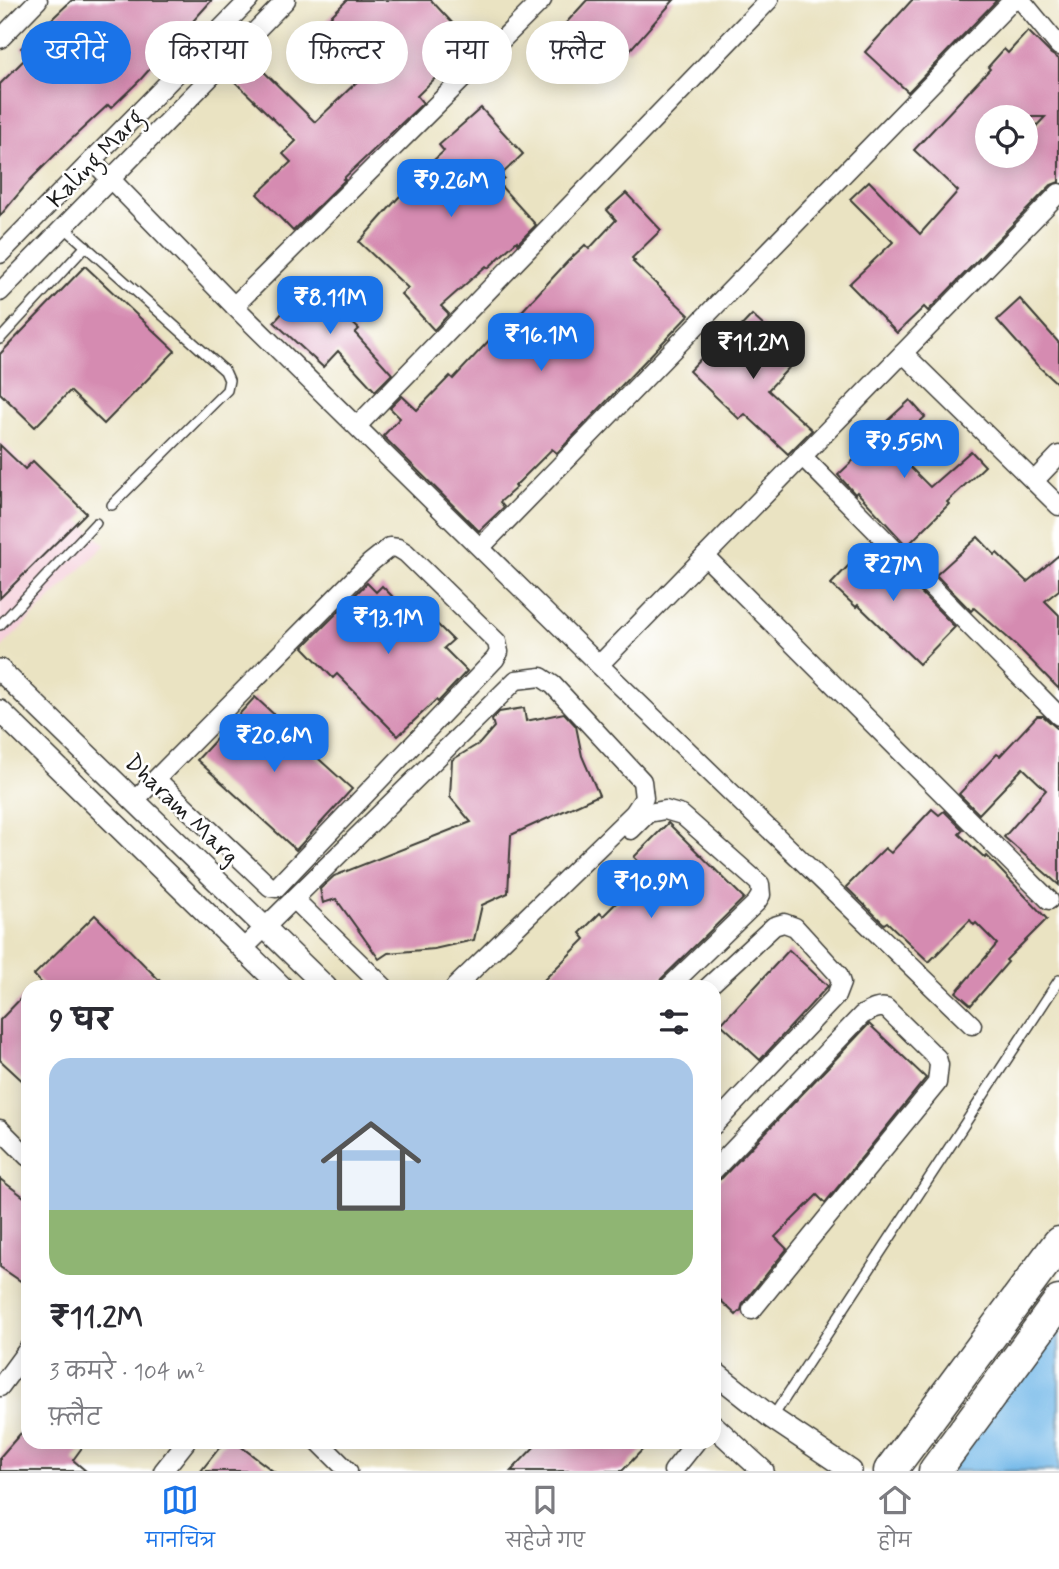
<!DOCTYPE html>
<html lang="hi">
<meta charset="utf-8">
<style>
body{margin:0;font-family:Mynerve,"Playpen Sans Deva",sans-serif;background:#f2f2f3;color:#2b2b33;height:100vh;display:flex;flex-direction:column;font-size:26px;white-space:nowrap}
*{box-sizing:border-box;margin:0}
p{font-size:23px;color:#7c7c81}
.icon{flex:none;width:38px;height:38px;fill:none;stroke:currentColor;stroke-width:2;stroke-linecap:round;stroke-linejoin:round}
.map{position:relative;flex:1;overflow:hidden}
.sheet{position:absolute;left:21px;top:980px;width:700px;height:469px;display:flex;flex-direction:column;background:#fff;border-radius:21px;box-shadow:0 4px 18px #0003}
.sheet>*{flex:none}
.guide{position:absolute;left:21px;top:21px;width:700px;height:63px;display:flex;gap:14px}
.buttons{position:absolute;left:975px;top:105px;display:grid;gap:14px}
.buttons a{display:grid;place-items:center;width:63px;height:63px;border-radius:50%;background:#fff;box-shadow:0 4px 18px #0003;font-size:35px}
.price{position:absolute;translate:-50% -60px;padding:0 16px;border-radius:14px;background:#1a73e8;color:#fff;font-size:23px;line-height:46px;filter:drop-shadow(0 2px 4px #0008)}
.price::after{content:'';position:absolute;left:50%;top:42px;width:21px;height:16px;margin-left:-10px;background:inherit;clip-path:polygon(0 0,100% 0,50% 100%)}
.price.selected{background:#222;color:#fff}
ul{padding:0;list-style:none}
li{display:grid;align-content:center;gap:14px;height:371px;padding:0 28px}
li span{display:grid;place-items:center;height:217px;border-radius:21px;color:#555}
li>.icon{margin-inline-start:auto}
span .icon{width:126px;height:126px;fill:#fffc;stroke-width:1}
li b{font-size:30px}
h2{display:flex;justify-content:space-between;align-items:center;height:84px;padding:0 28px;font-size:30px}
.chip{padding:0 24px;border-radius:32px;background:#fff;box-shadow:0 4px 18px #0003;font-size:24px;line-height:63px}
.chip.selected{background:#1a73e8;color:#fff}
.dock{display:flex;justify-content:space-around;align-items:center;height:98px;border-top:2px solid #e1e1e2;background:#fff;font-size:19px;color:#7c7c81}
.dock a{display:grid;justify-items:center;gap:4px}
.dock .selected{color:#1a73e8}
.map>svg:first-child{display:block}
</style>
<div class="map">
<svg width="1059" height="1471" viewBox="0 0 1059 1471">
<rect width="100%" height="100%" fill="#fff"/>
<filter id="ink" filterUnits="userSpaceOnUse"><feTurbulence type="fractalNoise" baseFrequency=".0143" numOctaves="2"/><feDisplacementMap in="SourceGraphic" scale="14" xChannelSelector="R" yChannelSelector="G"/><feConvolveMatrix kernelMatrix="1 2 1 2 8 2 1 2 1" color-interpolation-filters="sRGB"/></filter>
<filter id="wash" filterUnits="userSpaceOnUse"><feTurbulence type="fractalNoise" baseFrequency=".00686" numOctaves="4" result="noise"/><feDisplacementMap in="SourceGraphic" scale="28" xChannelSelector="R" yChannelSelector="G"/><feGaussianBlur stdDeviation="1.57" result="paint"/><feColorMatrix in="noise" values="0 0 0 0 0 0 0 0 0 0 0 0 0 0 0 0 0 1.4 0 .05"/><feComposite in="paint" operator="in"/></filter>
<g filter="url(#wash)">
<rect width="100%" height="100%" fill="#eae3c2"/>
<path fill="#f5cfda" d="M0 439 105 545 0 649Z"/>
<path fill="#71b7e8" stroke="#466a82" stroke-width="2" d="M1059 1292V1471H922Z"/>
<g id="blocks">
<g fill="#d58bb1" fill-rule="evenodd">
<path d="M72 0H212L140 80 111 108 108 105 64 146 31 179 0 216V84L29 55 21 48Z"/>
<path d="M347 0H431L471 43 417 96 423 103 343 179 345 180 293 231 257 194 291 162 283 154 296 141 233 80 252 60 315 122 364 75 317 30Z"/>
<path d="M587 0H674L629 51 625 48 600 76 555 35Z"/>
<path d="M912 0H997L908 92 865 52Z"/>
<path d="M1028 31 1051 54 1059 59V182L1051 185 928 311 924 307 897 333 849 284 893 242 850 199 869 181 920 234 958 191 914 150 990 69 988 67 1004 49 1008 53ZM987 117H1045L1026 137V156H987Z"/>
<path d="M481 108 523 154 501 175 504 178 498 183 536 225 518 243 517 241 488 268 486 266 441 306 449 314 434 330 401 294 408 288 359 242 407 188 405 186 444 151 439 145Z"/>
<path d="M626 193 661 230 632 258 635 261 633 262 689 315 557 453 552 449 515 486 517 487 500 502 504 507 479 531 383 436 400 418 390 408 402 396 417 410 450 376 453 379 509 319 512 322 568 261 585 245 589 249 616 220 607 210Z"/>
<path d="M85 266 175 351 104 424 70 391 35 427 0 393V354Z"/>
<path d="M309 284 359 329 355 333 392 374 375 391 338 351 323 367 274 322Z"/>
<path d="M1020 299 1059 343V385L1037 365 997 320Z"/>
<path d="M752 315 798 358 768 390 812 430 788 454 745 414 739 419 689 371 711 348 716 353Z"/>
<path d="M910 400 925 417 891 448 930 487 971 451 985 466 947 502 949 504 907 546 857 492 855 494 838 475 880 435 876 431Z"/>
<path d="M0 445 25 469 33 461 86 513 0 598Z"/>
<path d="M978 537 995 555 997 553 1027 582 1059 555V590L1045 601 1059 615V689L1017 646 974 608 971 611 936 575Z"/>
<path d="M871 542 955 627 919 664 858 605 856 607 831 584Z"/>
<path d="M367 583 376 592 382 586 408 612 416 603 453 640 444 648 467 671 438 702 436 700 398 736 337 674 333 678 303 647Z"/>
<path d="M255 697 291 730 289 732 352 789 296 850 197 760Z"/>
<path d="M524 708 526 721 564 713 576 726 582 756 599 795 511 835 508 893 482 905 474 940 434 949 388 953 379 959 336 899 323 903 320 889 334 876 471 822 450 797 452 760 480 743 494 727 492 720 499 712Z"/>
<path d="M1037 716H1043L1059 730V885L1004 837 1046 790 1023 768 979 814 959 794 997 754 1000 756Z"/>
<path d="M932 809 939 815 944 811 963 830 959 834 985 858 987 856 1047 919 1006 960 1008 962 971 1005 956 992 997 944 976 923 974 925 970 920 929 962 887 922 884 924 846 887 885 848 891 853Z"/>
<path d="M668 823 744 898 661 979 658 987H537L585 939 580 933 600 913 603 916 648 871 634 857Z"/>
<path d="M95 915 166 987H45L34 975Z"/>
<path d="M789 950 828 986 760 1060 721 1024Z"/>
<path d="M28 991V1086L0 1060V1020Z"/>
<path d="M869 1024 926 1078 825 1203 817 1195 775 1237 787 1249 743 1303 741 1310 736 1315 714 1294V1183L722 1178Z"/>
<path d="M0 1179 28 1200V1286L0 1267Z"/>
<path d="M28 1425V1442H86L73 1460 86 1471H0V1457Z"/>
<path d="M224 1442H235L273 1471H201Z"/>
<path d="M539 1442H650L622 1471H511Z"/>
</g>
</g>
</g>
<g filter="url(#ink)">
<use href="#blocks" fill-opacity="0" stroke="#3b3a35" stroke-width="2"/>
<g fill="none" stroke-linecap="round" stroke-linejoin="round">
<defs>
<g id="service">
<path d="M64 227 225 371 229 380 227 390 112 505"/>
<path d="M0 339 86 246"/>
<path d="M0 625 96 523"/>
<path d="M772 1418 1059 980"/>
</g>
<g id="minor">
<path d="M1021 0 1059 46"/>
<path d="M0 39 38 0"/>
<path d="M92 160 234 306 599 665 972 1025"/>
<path d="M0 254 249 0"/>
<path d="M0 292 286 0"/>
<path d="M234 306 542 0"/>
<path d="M903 353 1059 506"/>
<path d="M358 425 769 0"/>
<path d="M802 456 1059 716"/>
<path d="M1034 481 1059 455"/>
<path d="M481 547 1013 0"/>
<path d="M705 556 1049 900"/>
<path d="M599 665 1059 193"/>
<path d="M134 801 370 563 390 547 398 548 406 553 497 642 499 652 495 659 276 888 270 887 156 779"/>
<path d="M631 830 648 813 665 810 682 815 760 884 761 895 756 903 669 987"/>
<path d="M294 899 384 987"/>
<path d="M243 949 516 680 541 677 553 685 642 781 644 798 634 813 455 987"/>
<path d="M708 987 774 926 784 923 795 927 838 974 841 983 836 996 714 1125"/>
<path d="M0 1129 28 1157"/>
<path d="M714 1170 862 1015C870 1011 877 1006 886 1008L937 1058 939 1065 937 1083 752 1310"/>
<path d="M0 1387 28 1349"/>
<path d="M319 1442 348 1471"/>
<path d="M163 1471 186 1442"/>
<path d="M673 1471 696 1442"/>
</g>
<g id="tertiary">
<path d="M0 670 326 987"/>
<path d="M0 711 282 987"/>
<path d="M714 1372 772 1418 851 1471"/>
<path d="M714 1426 763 1471"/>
</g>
<g id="motorway">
<path d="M890 1471 1059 1243"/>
<path d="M935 1471 1059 1302"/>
</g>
</defs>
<use href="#service" stroke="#3b3a35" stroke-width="12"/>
<use href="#minor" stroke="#3b3a35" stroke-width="21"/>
<use href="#tertiary" stroke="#3b3a35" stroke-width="24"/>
<use href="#motorway" stroke="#3b3a35" stroke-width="35"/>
<use href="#service" stroke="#fff" stroke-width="9"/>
<use href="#minor" stroke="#fff" stroke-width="18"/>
<use href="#tertiary" stroke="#fff" stroke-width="21"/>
<use href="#motorway" stroke="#fff" stroke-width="32"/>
</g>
</g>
<g text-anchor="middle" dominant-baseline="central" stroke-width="5" stroke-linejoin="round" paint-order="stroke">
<g font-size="24" fill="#1c1c1c" stroke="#fff">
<text transform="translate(96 159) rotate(-46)">Kaling Marg</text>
<text transform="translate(181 810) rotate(44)">Dharam Marg</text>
</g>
</g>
</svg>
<div class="buttons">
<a><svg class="icon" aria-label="locate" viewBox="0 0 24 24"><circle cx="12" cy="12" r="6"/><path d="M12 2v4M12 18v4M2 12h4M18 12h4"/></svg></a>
</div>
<b class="price" style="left:451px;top:219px">₹9.26M</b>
<b class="price" style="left:330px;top:336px">₹8.11M</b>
<b class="price" style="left:541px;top:373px">₹16.1M</b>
<b class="price selected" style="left:753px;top:381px">₹11.2M</b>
<b class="price" style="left:904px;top:480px">₹9.55M</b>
<b class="price" style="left:893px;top:603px">₹27M</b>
<b class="price" style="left:388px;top:656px">₹13.1M</b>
<b class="price" style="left:274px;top:774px">₹20.6M</b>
<b class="price" style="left:651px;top:920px">₹10.9M</b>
<div class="guide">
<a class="chip selected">खरीदें</a>
<a class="chip">किराया</a>
<a class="chip">फ़िल्टर</a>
<a class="chip">नया</a>
<a class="chip">फ़्लैट</a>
</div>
<section class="sheet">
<h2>9 घर<svg class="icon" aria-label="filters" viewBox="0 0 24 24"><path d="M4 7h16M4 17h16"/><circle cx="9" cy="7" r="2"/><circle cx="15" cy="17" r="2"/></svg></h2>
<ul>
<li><span style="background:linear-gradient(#a9c7e8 70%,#8fb573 0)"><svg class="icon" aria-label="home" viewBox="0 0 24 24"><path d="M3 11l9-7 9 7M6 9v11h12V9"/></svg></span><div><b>₹11.2M</b><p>3 कमरे · 104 m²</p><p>फ़्लैट</p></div></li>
</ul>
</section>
</div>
<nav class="dock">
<a class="selected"><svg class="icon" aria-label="map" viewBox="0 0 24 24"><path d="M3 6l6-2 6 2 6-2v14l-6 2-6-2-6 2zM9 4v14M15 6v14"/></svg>मानचित्र</a>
<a><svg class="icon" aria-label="saved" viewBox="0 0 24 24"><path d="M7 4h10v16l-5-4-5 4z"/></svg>सहेजे गए</a>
<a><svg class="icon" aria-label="home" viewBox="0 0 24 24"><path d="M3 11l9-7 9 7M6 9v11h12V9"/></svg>होम</a>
</nav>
